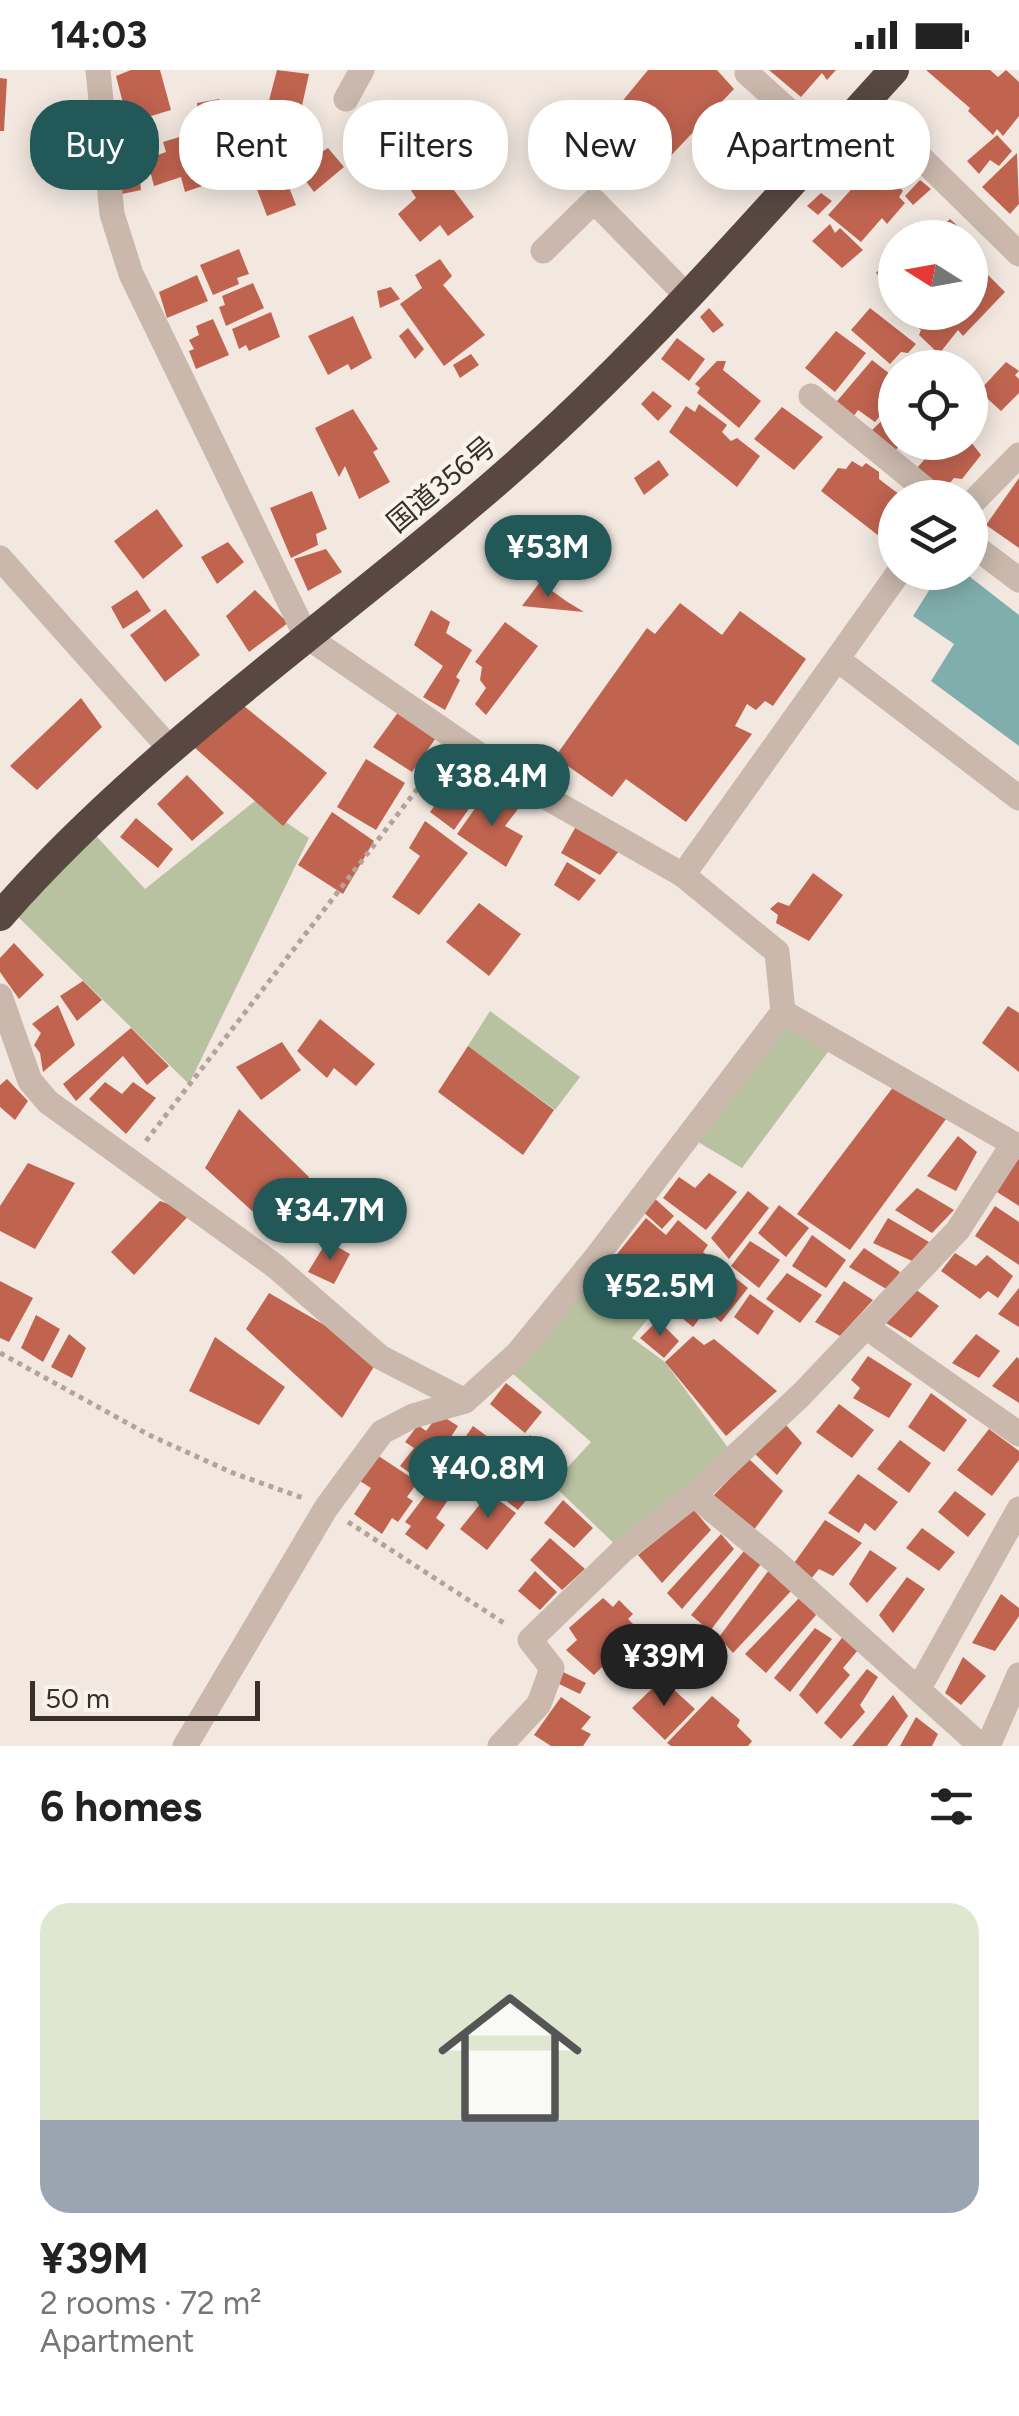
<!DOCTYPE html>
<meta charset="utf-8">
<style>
body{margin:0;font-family:Figtree,"Noto Sans JP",sans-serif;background:#f6f6f6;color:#222;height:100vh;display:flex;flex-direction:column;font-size:38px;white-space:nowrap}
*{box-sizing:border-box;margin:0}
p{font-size:32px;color:#767676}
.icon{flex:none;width:55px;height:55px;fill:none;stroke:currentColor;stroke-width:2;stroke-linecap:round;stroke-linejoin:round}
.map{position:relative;height:1676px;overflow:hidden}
.drawer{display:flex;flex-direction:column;background:#fff;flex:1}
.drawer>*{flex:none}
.top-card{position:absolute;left:30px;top:30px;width:960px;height:90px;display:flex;gap:20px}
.needle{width:65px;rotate:281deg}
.controls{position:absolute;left:878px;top:150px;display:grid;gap:20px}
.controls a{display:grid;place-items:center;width:110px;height:110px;border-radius:50%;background:#fff;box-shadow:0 5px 25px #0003;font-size:50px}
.scale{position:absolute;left:30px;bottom:25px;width:230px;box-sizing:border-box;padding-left:10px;border:5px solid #382e2a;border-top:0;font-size:28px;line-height:35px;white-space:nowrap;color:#382e2a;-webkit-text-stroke:8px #f9f3ec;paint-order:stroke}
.price{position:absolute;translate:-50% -85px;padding:0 22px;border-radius:35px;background:#225858;color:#fff;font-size:32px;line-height:65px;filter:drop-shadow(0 2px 5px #0008)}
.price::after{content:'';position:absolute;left:50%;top:60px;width:30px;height:22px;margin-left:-15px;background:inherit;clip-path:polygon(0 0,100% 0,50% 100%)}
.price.active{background:#222;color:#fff}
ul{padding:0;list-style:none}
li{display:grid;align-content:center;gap:20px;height:530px;padding:0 40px}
li span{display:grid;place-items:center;height:310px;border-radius:30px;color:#555}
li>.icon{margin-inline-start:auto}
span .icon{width:180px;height:180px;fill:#fffc;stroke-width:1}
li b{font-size:42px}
h2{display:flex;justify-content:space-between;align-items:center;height:120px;padding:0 40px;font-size:42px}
.pill{padding:0 35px;border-radius:40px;background:#fff;box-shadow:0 5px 25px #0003;font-size:35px;line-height:90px}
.pill.active{background:#225858;color:#fff}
.status{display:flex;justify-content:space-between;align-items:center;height:70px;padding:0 50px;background:#fff;direction:ltr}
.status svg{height:28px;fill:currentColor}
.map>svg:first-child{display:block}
</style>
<div class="status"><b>14:03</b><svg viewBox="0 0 49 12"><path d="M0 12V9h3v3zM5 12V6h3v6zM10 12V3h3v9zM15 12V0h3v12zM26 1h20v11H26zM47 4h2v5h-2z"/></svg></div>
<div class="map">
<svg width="1019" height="1676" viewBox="0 0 1019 1676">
<rect width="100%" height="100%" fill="#f2e8e0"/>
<g fill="#b8c1a0">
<path d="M255 731 309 768 189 1014 8 837 88 757 145 819Z"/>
<path d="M490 941 580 1007 555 1040 468 976Z"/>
<path d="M783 942 836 971 742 1098 688 1066Z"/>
<path d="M594 1190 657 1238 632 1268 665 1292 734 1386 622 1481 552 1414 591 1372 504 1296Z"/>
</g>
<path fill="#80aead" d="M940 503H965L1019 545V676L931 611 954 574 913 546Z"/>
<g fill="#c06450">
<path d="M131 0H160L171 40 128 53 116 6Z"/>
<path d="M277 0 309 4 298 54 272 49 273 44 266 42Z"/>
<path d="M648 0H717L734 19 662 95 611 45Z"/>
<path d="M769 0H836L827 10 822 3 801 27Z"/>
<path d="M926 0H990L998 7 1006 0 1019 12V46L1003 66 997 59 993 65 968 41 970 38Z"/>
<path d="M0 8 7 9 4 61H0Z"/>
<path d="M219 29 222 41 198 47 197 33Z"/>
<path d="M252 37 256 45 260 42 273 82 245 93 228 47Z"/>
<path d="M209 58 222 104 206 109 208 114 185 122 181 107 154 116 147 89 166 82 163 72Z"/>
<path d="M997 65 1012 81 999 96 990 90 979 104 967 91Z"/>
<path d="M154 67 156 78 129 86 126 75Z"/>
<path d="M328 78 344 97 314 122 296 98Z"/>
<path d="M1017 83 1019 134 1010 144 982 117Z"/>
<path d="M871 89 903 121 899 127 905 133 887 154 882 148 861 172 828 145 858 112 856 105Z"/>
<path d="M433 92 474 147 448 166 440 155 420 172 398 144 416 128 405 111Z"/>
<path d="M280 95 296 135 267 146 252 106Z"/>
<path d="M139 99 141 120 122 124 121 102Z"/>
<path d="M920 110 931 119 913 135 905 126Z"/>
<path d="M821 123 832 131 818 145 807 136Z"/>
<path d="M950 149 962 160 954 168H930Z"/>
<path d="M830 154 835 163 840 158 863 180 842 198 812 171Z"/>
<path d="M239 179 249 204 237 208 239 214 213 225 200 195Z"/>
<path d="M895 182V221L876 203Z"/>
<path d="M440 189 452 206 443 215 485 265 444 296 400 234 422 218 415 205Z"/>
<path d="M977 194 1005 222 963 266 958 260 939 284 919 265 921 260 915 255 921 249 928 254 934 249 926 242H970V203Z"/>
<path d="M197 205 208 231 167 248 159 222Z"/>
<path d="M253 213 264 238 226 256 219 237 225 235 222 226Z"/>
<path d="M391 217 400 229 380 238 377 221Z"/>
<path d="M709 238 724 255 713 263 700 247Z"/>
<path d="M870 238 916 274 908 283 901 282 890 294 851 260Z"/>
<path d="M271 242 280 267 249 281 246 275 239 279 232 259Z"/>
<path d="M353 246 372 288 351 300 348 294 328 305 308 266Z"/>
<path d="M213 249 229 285 196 299 189 281 194 279 189 270 199 265 196 256Z"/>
<path d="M408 258 424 279 415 289 399 266Z"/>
<path d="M836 261 866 283 835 322 805 298Z"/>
<path d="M677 268 705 289 689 311 661 289Z"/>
<path d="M471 284 479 295 460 308 453 295Z"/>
<path d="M872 290 895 308V327L875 352 858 340 851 350 832 337Z"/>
<path d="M717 291H726L723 300 761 331 739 358 697 323 700 318 695 314Z"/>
<path d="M1006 292 1019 301 1015 305 1019 309V323L1001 341 979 321Z"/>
<path d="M653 321 672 336 658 351 641 334Z"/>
<path d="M699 334 727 355 722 362 731 371 737 368 760 386 737 417 669 362 686 336 695 342Z"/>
<path d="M782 337 823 367 794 400 754 369Z"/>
<path d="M895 338V372H911L908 377 901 374 894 382 871 361Z"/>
<path d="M353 339 378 379 373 382 390 412 359 429 345 396 339 407 315 358Z"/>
<path d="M940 372H971L981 385 962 409 954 408 944 420 916 399Z"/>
<path d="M659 390 669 405 644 425 634 408Z"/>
<path d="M852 391 862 397 866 393 879 402V409L904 428H895V466L888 473 821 421 838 398 846 399Z"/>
<path d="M1019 408V478L986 455Z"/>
<path d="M312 421 327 459 316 464 318 475 291 488 270 438Z"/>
<path d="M157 439 183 476 143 509 114 471Z"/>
<path d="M228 472 244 492 217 514 201 487Z"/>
<path d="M326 479 342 502 308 521 294 489Z"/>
<path d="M540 512 566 531 584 542 522 536Z"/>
<path d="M137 520 151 541 123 559 111 537Z"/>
<path d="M255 520 288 553 249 582 226 546Z"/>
<path d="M680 533 722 565 740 541 806 589 773 636 765 631 756 640 747 634 735 656 752 664 686 752 626 709 612 727 555 687 647 558 655 564Z"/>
<path d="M165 539 200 585 165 612 130 565Z"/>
<path d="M431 540 450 552 446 563 472 580 456 607 460 610 445 640 423 627 443 596 414 575Z"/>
<path d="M505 552 538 576 486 645 475 634 486 618 480 610 482 597 475 592Z"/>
<path d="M81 628 102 657 37 720 10 696Z"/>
<path d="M234 628 327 703 283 756 185 669Z"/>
<path d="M399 641 438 665 412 702 373 677Z"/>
<path d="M366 689 405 713 376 760 337 737Z"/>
<path d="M461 700 483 719 454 760 430 742Z"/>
<path d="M187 705 224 743 192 771 157 734Z"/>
<path d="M488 720 518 739 505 756 523 766 506 797 457 764Z"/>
<path d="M332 742 374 771 343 824 298 795Z"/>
<path d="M136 748 173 779 158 798 120 767Z"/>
<path d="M425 751 468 783 419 845 392 827 420 786 409 778Z"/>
<path d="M579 751 623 776 600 805 561 783Z"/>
<path d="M567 792 596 810 579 831 554 815Z"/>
<path d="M813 803 843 825 809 871 776 853 778 845 770 839 778 832 789 836Z"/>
<path d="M479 833 521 864 489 906 446 872Z"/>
<path d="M14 873 44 905 19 929 0 902V888Z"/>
<path d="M83 911 102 930 77 951 60 926Z"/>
<path d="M58 935 75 975 43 1002 40 983 34 975 41 963 32 954Z"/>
<path d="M1008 936 1019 943V1002L982 973Z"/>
<path d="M320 949 375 994 356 1016 334 998 327 1008 297 981Z"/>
<path d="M131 958 169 996 147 1015 123 986 76 1031 63 1014Z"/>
<path d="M282 972 301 1000 261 1030 236 997Z"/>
<path d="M468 976 554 1040 523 1085 438 1022Z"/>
<path d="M7 1009 28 1031 15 1050 0 1037V1015Z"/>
<path d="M105 1012 122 1024 133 1012 156 1028 126 1064 89 1029Z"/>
<path d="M897 1012 949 1045 850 1180 797 1144Z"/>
<path d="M239 1039 309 1107 272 1159 205 1098Z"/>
<path d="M958 1066 977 1082 956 1121 927 1106Z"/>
<path d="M1019 1088V1136L997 1122Z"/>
<path d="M28 1093 75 1113 35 1179 0 1161V1136Z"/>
<path d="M709 1103 737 1122 706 1160 663 1128 679 1107 695 1118Z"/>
<path d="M917 1118 954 1140 932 1163 895 1140Z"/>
<path d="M748 1121 769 1138 729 1189 711 1168Z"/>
<path d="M652 1126 674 1146 662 1159 640 1139Z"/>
<path d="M160 1131 192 1142 134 1205 111 1182Z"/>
<path d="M779 1135 809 1158 786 1187 758 1163Z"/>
<path d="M995 1136 1019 1152V1195L975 1166Z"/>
<path d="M646 1148 666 1165 678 1150 708 1175 703 1182 748 1218 721 1252 706 1240 693 1257 662 1232 697 1189 690 1184 661 1220 617 1184Z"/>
<path d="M888 1148 929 1172 912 1191 873 1173Z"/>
<path d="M812 1165 846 1190 826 1218 792 1196Z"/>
<path d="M327 1171 350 1184 334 1214 308 1202Z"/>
<path d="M750 1171 780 1190 759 1218 731 1196Z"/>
<path d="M864 1178 900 1202 888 1220 849 1197Z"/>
<path d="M955 1183 976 1196 987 1185 1013 1206 998 1228 988 1221 980 1229 941 1201Z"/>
<path d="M787 1203 822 1225 800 1253 766 1229Z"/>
<path d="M0 1211 33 1228 9 1272 0 1268Z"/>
<path d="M844 1211 873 1230 840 1266 815 1252Z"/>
<path d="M1019 1218V1257L998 1244Z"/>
<path d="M915 1219 939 1236 911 1268 886 1253Z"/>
<path d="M269 1223 380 1287 342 1348 246 1259Z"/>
<path d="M750 1224 774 1241 758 1265 734 1247Z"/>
<path d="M36 1245 60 1259 43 1292 21 1278Z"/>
<path d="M658 1250 679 1271 664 1288 640 1268Z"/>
<path d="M69 1264 86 1278 72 1308 51 1297Z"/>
<path d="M976 1264 1000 1281 979 1308 952 1293Z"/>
<path d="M693 1266 704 1275 714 1269 777 1321 726 1366 665 1292Z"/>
<path d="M215 1267 285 1317 259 1355 189 1321Z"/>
<path d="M868 1286 912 1314 889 1348 853 1328 860 1318 851 1310Z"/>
<path d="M1017 1287 1019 1289V1333L992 1316Z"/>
<path d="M506 1313 542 1342 525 1363 490 1334Z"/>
<path d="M931 1323 967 1350 944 1382 908 1357Z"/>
<path d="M839 1334 874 1360 852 1388 816 1362Z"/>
<path d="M439 1344 458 1356 445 1376 451 1381 426 1414 400 1396 414 1378 405 1372 418 1355 426 1361Z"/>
<path d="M786 1355 802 1373 777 1405 755 1384Z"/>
<path d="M473 1356 499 1375 462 1426 438 1407Z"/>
<path d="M989 1359 1019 1381V1390L992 1426 957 1400Z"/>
<path d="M530 1365 564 1392 549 1408 516 1384Z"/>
<path d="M900 1370 931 1393 909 1423 877 1399Z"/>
<path d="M501 1376 542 1411 518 1440 478 1409Z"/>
<path d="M377 1385 418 1412 407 1427 413 1431 398 1452 392 1448 382 1464 354 1444 371 1418 360 1411Z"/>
<path d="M749 1389 783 1421 753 1461 713 1426Z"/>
<path d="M858 1404 898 1432 875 1461 865 1453 859 1463 828 1443Z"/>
<path d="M436 1411 452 1424 436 1448 445 1455 427 1480 405 1464 411 1456 405 1452Z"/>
<path d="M955 1421 986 1444 968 1467 938 1442Z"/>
<path d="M489 1423 516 1443 487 1480 460 1459Z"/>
<path d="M563 1430 593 1458 574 1478 544 1453Z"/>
<path d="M694 1440 711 1460 662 1513 638 1485Z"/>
<path d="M825 1450 862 1473 833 1506 819 1499 810 1510 792 1496Z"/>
<path d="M922 1458 955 1482 939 1501 906 1478Z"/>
<path d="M721 1464 734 1479 682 1539 667 1523Z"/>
<path d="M550 1468 585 1499 562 1520 530 1490Z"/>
<path d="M870 1480 897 1498 867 1533 849 1514Z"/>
<path d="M744 1481 761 1494 710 1561 691 1545Z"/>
<path d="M769 1500 792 1520 733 1583 719 1567Z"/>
<path d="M535 1501 557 1522 540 1540 518 1521Z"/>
<path d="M907 1507 925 1519 893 1563 879 1545Z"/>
<path d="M1001 1524 1019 1538V1546L995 1581 972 1573Z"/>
<path d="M801 1526 816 1545 766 1603 745 1584Z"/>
<path d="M603 1528 613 1537 619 1530 633 1544 628 1549 653 1574 614 1609 602 1597 594 1605 566 1580 577 1570 569 1558Z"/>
<path d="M815 1558 832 1569 790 1622 774 1608Z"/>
<path d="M844 1565 858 1580 843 1598 850 1605 817 1644 799 1625Z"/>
<path d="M963 1587 986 1606 961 1635 945 1623Z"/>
<path d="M867 1599 878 1607 860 1635 865 1642 841 1669 824 1653Z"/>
<path d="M563 1602 586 1613 580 1624 557 1613Z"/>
<path d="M662 1609 695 1639 665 1670 632 1638Z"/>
<path d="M893 1625 908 1646 887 1676H852Z"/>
<path d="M712 1626 740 1650 737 1656 752 1671 748 1676H671L667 1673Z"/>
<path d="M561 1627 591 1647 581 1659 591 1664 583 1676H551L534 1665Z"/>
<path d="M916 1647 938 1664 932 1676H900Z"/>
</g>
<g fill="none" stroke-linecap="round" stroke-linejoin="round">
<g stroke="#b6a296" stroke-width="5" stroke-dasharray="5 5" stroke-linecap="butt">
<path d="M146 1071 438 692"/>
<path d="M0 1283 149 1365 233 1403 303 1428"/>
<path d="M348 1452 507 1555"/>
</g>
<g stroke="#cab8ac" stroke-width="25">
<path d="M747 3 828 76"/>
<path d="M346 29 362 0"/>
<path d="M864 32 1019 184"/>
<path d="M543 181 594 131 688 227"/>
<path d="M811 326 936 428"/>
<path d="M970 435 1019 385"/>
<path d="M970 473 1019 510"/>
<path d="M0 488 172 681"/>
<path d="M837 589 1019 728"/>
<path d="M683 805 899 502"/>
<path d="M0 926 30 1011 48 1032 275 1196 380 1287 465 1331 518 1283 594 1190 783 942 777 882 683 805 519 712 306 566 131 204 112 144 98 0"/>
<path d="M783 942 1019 1077"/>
<path d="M866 1257 1019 1364"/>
<path d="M694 1425 775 1491 981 1676"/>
<path d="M919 1618 1019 1439"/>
<path d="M185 1676 326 1438 382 1362 413 1346 465 1331"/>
<path d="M500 1676 539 1634 552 1598 530 1570 622 1481 694 1425 801 1325 958 1160 1013 1074"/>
<path d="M988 1676 1019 1605"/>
</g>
<path stroke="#594842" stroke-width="30" d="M0 846C155 669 355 540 529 383 660 265 775 130 894 0"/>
</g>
<g text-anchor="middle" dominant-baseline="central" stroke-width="9" stroke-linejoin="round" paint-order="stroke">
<g font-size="28" fill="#382e2a" stroke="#f9f3ec">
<text transform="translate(441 414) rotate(-40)">国道356号</text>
</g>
</g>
</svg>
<div class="controls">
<a><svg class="needle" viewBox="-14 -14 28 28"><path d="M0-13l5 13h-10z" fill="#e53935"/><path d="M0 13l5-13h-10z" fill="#767676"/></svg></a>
<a><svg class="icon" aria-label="locate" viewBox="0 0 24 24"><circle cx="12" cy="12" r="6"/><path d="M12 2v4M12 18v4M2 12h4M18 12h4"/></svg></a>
<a><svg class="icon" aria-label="layers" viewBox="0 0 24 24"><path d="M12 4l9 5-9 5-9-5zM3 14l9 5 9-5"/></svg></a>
</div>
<div class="scale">50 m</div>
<b class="price" style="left:548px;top:530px">¥53M</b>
<b class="price" style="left:492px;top:759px">¥38.4M</b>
<b class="price" style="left:330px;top:1193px">¥34.7M</b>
<b class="price" style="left:660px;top:1269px">¥52.5M</b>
<b class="price" style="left:488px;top:1451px">¥40.8M</b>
<b class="price active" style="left:664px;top:1639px">¥39M</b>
<div class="top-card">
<a class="pill active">Buy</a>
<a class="pill">Rent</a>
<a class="pill">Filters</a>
<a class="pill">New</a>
<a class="pill">Apartment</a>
</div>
</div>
<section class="drawer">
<h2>6 homes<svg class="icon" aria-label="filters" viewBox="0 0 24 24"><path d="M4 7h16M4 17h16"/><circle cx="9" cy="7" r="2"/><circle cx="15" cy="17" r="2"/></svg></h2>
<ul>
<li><span style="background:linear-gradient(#dfe7d0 70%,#9aa5b1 0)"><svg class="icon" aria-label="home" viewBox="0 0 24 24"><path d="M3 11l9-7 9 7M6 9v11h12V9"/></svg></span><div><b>¥39M</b><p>2 rooms · 72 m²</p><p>Apartment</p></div></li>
</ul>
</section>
